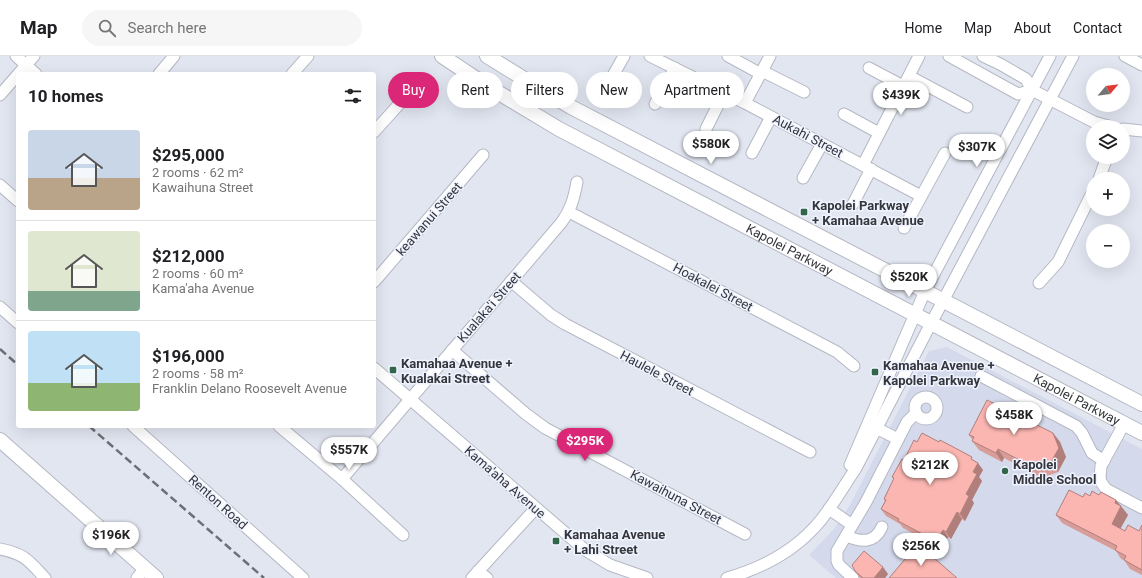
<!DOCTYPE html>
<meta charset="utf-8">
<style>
body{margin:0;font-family:Roboto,sans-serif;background:#f6f6f6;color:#202124;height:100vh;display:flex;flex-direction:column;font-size:15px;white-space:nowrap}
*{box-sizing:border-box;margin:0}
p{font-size:13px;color:#757577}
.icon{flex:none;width:22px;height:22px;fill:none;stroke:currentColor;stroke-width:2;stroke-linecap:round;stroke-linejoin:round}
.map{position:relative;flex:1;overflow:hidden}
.side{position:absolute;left:16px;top:16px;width:360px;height:356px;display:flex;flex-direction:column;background:#fff;border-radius:4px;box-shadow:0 4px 16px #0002}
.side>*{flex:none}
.hud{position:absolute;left:388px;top:16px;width:380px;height:36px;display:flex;gap:8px}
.needle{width:26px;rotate:61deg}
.buttons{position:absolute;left:1086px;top:12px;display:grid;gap:8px}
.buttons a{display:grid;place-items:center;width:44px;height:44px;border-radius:50%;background:#fff;box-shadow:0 4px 16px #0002;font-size:20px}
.price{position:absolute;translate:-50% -34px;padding:0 9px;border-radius:14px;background:#fff;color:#222;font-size:13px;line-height:26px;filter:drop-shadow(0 1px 2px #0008)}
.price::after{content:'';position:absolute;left:50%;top:24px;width:12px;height:9px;margin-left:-6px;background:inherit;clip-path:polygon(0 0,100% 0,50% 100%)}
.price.active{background:#db2777;color:#fff}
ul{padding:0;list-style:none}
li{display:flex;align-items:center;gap:12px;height:100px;padding:0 12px}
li+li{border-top:1px solid #e0e0e0}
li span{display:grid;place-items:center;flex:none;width:112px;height:80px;border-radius:4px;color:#555}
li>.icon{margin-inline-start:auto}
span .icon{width:48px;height:48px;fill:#fffc;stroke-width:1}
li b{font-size:17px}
h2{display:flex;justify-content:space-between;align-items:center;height:48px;padding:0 12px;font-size:17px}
.tag{padding:0 14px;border-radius:18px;background:#fff;box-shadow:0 4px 16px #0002;font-size:14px;line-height:36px}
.tag.active{background:#db2777;color:#fff}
header{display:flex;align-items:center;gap:24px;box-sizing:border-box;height:56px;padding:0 20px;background:#fff;border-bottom:1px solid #e0e0e0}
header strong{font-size:19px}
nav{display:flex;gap:22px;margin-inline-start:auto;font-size:14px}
.search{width:280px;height:36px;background:#f6f6f6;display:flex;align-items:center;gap:10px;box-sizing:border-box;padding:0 14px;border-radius:22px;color:#757577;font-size:15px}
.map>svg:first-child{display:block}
</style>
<header>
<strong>Map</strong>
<div class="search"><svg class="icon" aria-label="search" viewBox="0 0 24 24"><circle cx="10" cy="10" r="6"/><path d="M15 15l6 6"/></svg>Search here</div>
<nav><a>Home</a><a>Map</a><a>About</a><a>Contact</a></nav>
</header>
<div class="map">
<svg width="1142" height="522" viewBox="0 0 1142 522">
<rect width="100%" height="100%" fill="#e2e6f1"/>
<path fill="#d4daeb" d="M947 291 1142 393V522H836L809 499 834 473 850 449 929 295Z"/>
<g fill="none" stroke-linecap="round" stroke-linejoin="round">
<defs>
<g id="minor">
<path d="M16 0 36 18"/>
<path d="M650 0 745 47 921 140"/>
<path d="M728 0 761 18"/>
<path d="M949 0 1018 38 1032 34"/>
<path d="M983 0 1000 8 1026 23 1032 34"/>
<path d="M1125 0 1142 9"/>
<path d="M869 12 903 30"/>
<path d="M762 15 804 36"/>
<path d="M159 18 174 0"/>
<path d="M292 18 308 0"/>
<path d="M909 20 967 51"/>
<path d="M610 25 624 0"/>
<path d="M1032 34 1094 66 1112 71"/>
<path d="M0 39 34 0"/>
<path d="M745 47 770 0"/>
<path d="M655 48 675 12"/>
<path d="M844 58 879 77"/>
<path d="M706 73 724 37"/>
<path d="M1123 73 1142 75"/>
<path d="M374 76 402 45"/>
<path d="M752 97 771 61"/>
<path d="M863 109 919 0"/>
<path d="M803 122 822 88"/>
<path d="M1099 123 1107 101"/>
<path d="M0 129 18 145"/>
<path d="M853 148 871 113"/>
<path d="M569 156 837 296 854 310"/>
<path d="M904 172 945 97"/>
<path d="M511 225 551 259 565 268 810 396"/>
<path d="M374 226 483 99"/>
<path d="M1039 227 1058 206 1093 135"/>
<path d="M0 251 18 267"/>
<path d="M452 294 526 358 545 372 745 478"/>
<path d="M374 312 585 494 610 509 647 522"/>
<path d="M981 320 1076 370 1082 377 1092 397 1104 405"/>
<circle cx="926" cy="352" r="11"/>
<path d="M1124 368 1101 410 1100 422 1101 426 1106 433 1142 452"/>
<path d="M870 369 898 383"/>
<path d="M133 370 303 522"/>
<path d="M279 370 342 423 403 479"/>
<path d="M850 409 925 235 1050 0"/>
<path d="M342 423 561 167C571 154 574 142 577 126"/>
<path d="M829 453 852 469"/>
<path d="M846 480C861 486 874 488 882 471"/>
<path d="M0 493C25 498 28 504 45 522"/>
<path d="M478 515 487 522"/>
<path d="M137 522 145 512"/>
<path d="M472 522 536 452"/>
<path d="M727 522C766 511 803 490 827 456 837 442 846 427 856 412L927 275 1073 0"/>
<path d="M853 522 839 509 837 505V495L866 446 907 366 916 357"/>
</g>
<g id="major">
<path id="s1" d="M442 0 484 28 559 73 1142 377"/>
<path d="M487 0 534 29 571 51 1142 348"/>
<path d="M0 384 156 522"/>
</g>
</defs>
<use href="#minor" stroke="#b4b8c3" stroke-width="13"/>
<use href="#major" stroke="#b4b8c3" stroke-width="16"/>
<use href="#minor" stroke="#fff" stroke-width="11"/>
<use href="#major" stroke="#fff" stroke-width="14"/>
<g stroke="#6d6f76" stroke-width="2.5" stroke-dasharray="8 4" stroke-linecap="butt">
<path d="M0 293 18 309"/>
<path d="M89 370 264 522"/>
</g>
</g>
<g fill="#d89d98">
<path d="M1053 377 1060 386 1066 401 1058 416 1042 422 1004 402 1002 406 979 394 972 385 973 384 969 379Z"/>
<path d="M917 386 975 405 983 414 979 421 982 425 972 444 974 447 965 465 962 463 951 483 948 481 943 490 936 487 935 489 903 472 900 468 886 460 881 453 885 445 884 443 894 423 892 421Z"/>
<path d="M1099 439 1121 450 1128 459 1120 473 1125 475H1139L1142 469V519L1130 513 1124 504 1121 503 1116 495 1062 467 1056 459 1083 441Z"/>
<path d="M855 515 888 518 885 522H860Z"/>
</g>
<g fill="#b07f7c">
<path d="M1053 377 1060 386 1066 401 1058 416 1051 406Z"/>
<path d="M998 393 1004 402 1002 406 996 397Z"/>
<path d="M978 407 983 414 979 421 982 425 972 444 974 447 965 465 960 458 973 416Z"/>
<path d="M1116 444 1128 459 1118 477 1112 468 1115 447Z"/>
<path d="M957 456 962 463 951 483 946 476Z"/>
<path d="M943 474 948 481 943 490 938 483Z"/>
<path d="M931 480 936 487 935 489 930 482Z"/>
<path d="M883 511 888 518 885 522H874Z"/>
</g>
<g fill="#fbb6b1" stroke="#b07f7c">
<path d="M987 344 1053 377 1059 392 1051 406 1035 412 998 393 996 397 972 385 974 381 969 379Z"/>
<path d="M922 377 939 386 940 384 972 401 971 403 978 407 973 416 977 418 966 438 969 440 960 458 957 456 946 476 943 474 938 483 931 480 930 482 898 465 899 463 881 453 886 444 884 443 894 422 892 421 902 403 904 404 914 384 917 386Z"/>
<path d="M1069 434 1083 441 1085 437 1090 440 1092 435 1099 439 1101 436 1116 444 1115 447 1121 450 1112 468 1125 475 1128 469 1139 475 1142 469V514L1124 504 1126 500 1115 494 1117 490 1056 459Z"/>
<path d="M918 488 957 522H889Z"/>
<path d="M864 495 883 511 874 522H863L855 515 852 509Z"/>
</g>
<g fill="#31664b" stroke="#eff3ff" stroke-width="1.5">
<rect x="800" y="152" width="8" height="8" rx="2"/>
<rect x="389" y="310" width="8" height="8" rx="2"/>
<rect x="871" y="312" width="8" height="8" rx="2"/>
<circle cx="1005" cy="415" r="4"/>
<rect x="552" y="481" width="8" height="8" rx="2"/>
</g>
<g text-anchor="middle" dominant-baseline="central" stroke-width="3" stroke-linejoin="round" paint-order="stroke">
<g font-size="13" fill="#35363b" stroke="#eff3ff">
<text transform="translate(808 80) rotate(28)">Aukahi Street</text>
<text transform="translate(429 163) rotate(-49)">keawanui Street</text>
<text stroke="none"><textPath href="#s1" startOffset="398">Kapolei Parkway</textPath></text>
<text transform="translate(713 231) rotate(28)">Hoakalei Street</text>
<text transform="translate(489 251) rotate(-49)">Kualaka'i Street</text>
<text transform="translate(657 317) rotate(28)">Haulele Street</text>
<text stroke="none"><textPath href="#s1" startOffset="722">Kapolei Parkway</textPath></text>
<text transform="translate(505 426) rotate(41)">Kama'aha Avenue</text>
<text transform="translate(676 441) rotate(28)">Kawaihuna Street</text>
<text transform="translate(218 446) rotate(42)">Renton Road</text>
</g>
<g font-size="13" font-weight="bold" fill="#35363b" stroke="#eff3ff" text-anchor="start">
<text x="812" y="149">Kapolei Parkway<tspan x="812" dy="15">+ Kamahaa Avenue</tspan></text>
<text x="401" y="307">Kamahaa Avenue +<tspan x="401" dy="15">Kualakai Street</tspan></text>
<text x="883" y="309">Kamahaa Avenue +<tspan x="883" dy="15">Kapolei Parkway</tspan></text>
<text x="1013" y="408">Kapolei<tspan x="1013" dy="15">Middle School</tspan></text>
<text x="564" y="478">Kamahaa Avenue<tspan x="564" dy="15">+ Lahi Street</tspan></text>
</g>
</g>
</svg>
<div class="buttons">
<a><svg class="needle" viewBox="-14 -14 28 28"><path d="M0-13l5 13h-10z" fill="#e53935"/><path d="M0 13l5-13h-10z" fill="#757577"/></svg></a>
<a><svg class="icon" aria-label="layers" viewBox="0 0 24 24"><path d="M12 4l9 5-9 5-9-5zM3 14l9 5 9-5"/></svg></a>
<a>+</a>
<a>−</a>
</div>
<b class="price" style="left:901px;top:60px">$439K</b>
<b class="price" style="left:711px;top:109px">$580K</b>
<b class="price" style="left:977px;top:112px">$307K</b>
<b class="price" style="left:909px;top:242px">$520K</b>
<b class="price" style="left:1014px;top:380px">$458K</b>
<b class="price active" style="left:585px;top:406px">$295K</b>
<b class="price" style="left:349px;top:415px">$557K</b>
<b class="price" style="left:930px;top:430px">$212K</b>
<b class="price" style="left:111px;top:500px">$196K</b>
<b class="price" style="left:921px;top:511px">$256K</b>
<div class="hud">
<a class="tag active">Buy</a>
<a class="tag">Rent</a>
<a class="tag">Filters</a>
<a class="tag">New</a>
<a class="tag">Apartment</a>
</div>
<section class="side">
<h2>10 homes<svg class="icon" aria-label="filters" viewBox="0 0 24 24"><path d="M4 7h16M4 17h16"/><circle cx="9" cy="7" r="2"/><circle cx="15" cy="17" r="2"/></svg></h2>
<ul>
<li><span style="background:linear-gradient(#c9d6e8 60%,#b9a48a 0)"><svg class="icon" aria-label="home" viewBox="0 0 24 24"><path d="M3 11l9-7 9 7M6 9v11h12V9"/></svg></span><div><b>$295,000</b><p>2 rooms · 62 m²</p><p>Kawaihuna Street</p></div></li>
<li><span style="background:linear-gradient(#dfe7d0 75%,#7fa58c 0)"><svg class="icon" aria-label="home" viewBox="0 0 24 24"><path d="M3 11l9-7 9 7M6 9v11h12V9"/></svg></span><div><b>$212,000</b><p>2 rooms · 60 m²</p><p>Kama'aha Avenue</p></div></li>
<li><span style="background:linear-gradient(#bfe0f5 65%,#8fb573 0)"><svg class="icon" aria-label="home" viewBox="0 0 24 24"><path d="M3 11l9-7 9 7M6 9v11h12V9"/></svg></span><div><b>$196,000</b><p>2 rooms · 58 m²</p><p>Franklin Delano Roosevelt Avenue</p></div></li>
</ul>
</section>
</div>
